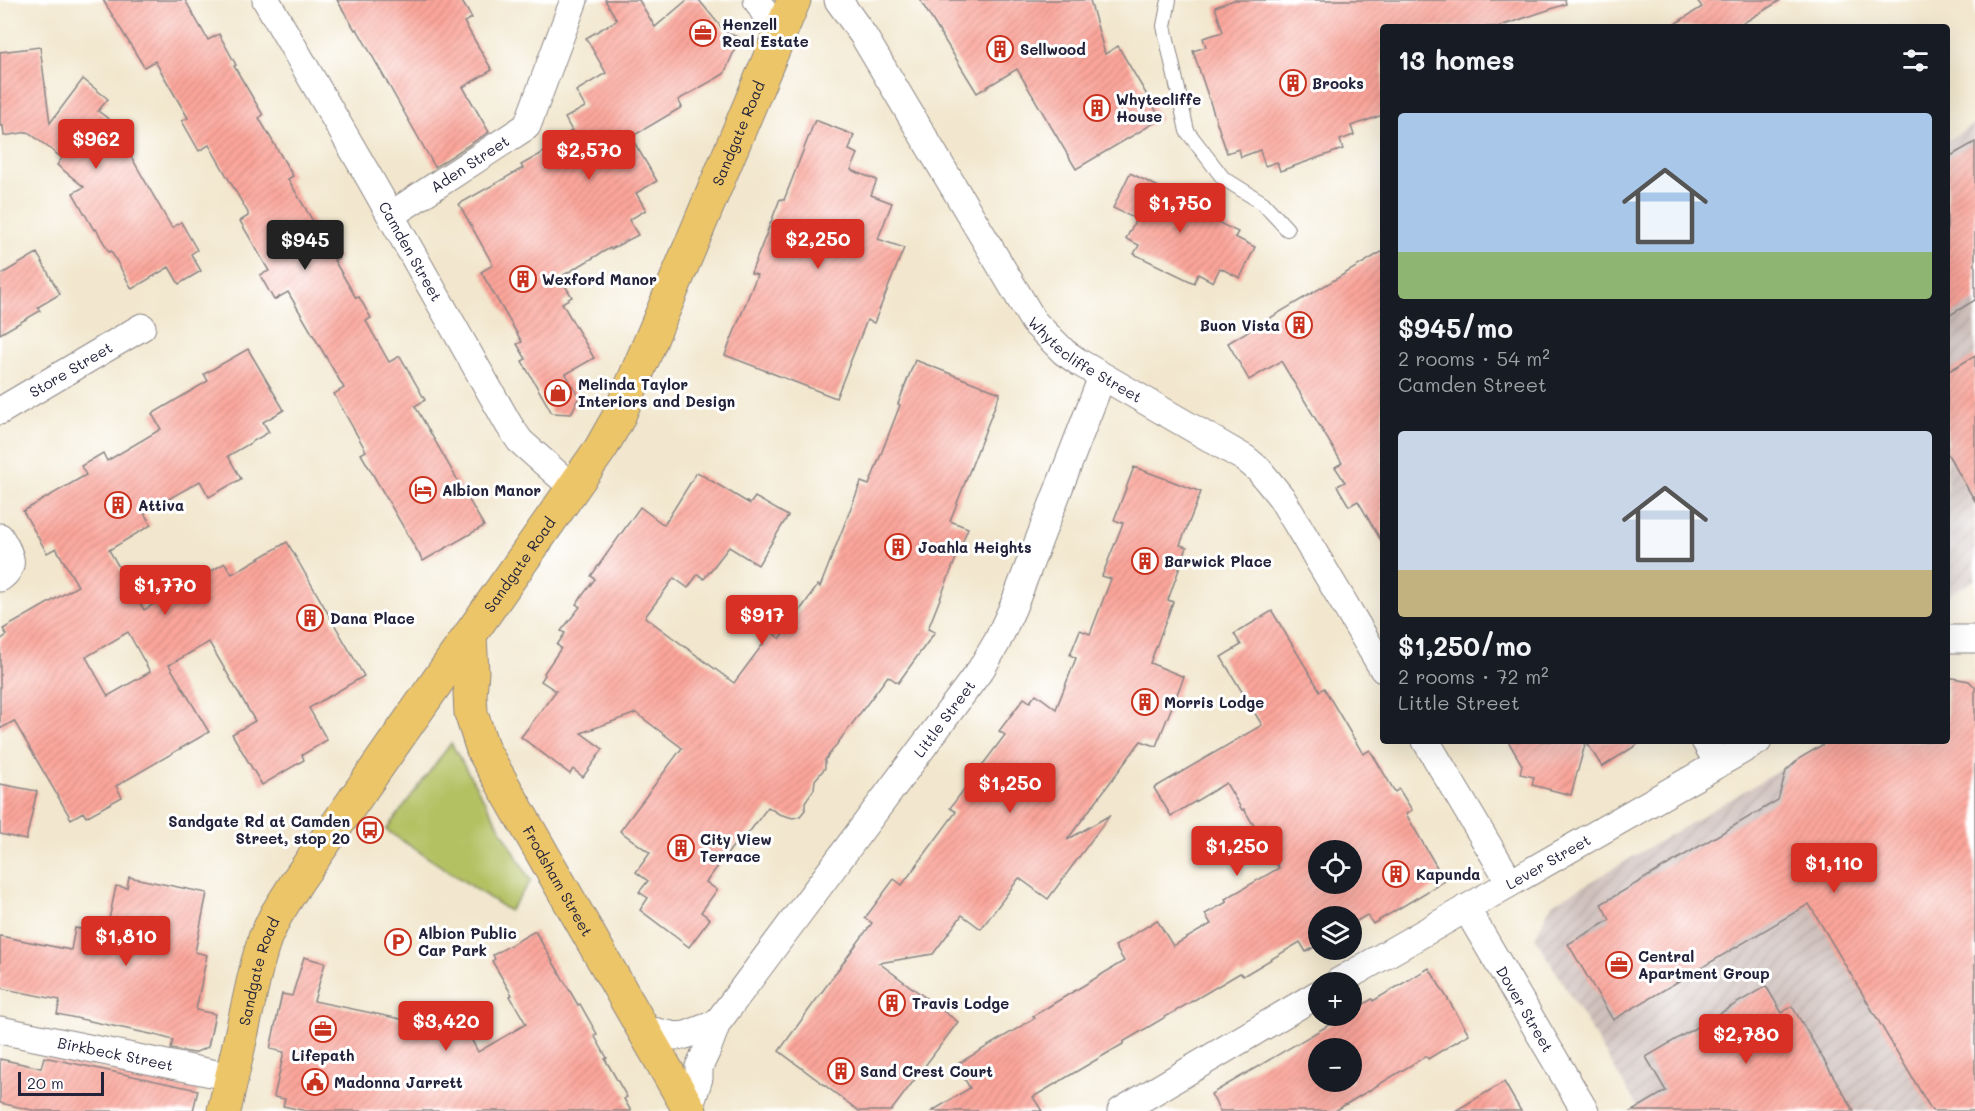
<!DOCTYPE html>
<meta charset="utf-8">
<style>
body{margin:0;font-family:Mali,sans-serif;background:#242831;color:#f1f3f6;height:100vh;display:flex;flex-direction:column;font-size:22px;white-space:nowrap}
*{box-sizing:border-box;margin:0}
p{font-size:20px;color:#9ea1a6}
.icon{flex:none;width:33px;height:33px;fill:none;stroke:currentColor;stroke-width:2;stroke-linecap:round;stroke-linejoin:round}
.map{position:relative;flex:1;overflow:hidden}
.details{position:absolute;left:1380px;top:24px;width:570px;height:720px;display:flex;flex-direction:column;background:#171b24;border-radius:6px;box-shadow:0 6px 24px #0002}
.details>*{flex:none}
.controls{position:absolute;left:1308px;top:840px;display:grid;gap:12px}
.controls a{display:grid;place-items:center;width:54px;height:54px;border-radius:50%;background:#171b24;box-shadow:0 6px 24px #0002;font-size:30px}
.scale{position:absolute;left:18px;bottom:15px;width:86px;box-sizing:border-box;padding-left:6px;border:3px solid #22223b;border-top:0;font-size:16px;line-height:21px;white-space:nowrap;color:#22223b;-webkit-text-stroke:4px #fff;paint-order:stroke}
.price{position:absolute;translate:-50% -51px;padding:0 14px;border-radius:6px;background:#d93025;color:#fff;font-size:20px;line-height:39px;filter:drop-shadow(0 2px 3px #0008)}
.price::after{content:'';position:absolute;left:50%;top:36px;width:18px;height:14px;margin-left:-9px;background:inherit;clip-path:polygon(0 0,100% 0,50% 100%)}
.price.current{background:#222;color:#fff}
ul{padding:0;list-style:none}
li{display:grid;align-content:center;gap:12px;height:318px;padding:0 18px}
li span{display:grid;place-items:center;height:186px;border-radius:6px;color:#555}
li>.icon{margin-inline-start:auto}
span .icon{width:108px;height:108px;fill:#fffc;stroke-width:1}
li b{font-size:26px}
h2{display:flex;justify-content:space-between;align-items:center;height:72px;padding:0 18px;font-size:26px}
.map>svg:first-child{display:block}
</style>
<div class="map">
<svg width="1975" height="1111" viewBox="0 0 1975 1111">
<defs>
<pattern id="industrial-furrows" width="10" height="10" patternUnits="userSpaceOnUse" patternTransform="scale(1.5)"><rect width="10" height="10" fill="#cfc0bb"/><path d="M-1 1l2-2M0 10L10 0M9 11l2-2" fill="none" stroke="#b1a5a2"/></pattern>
<pattern id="building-hatch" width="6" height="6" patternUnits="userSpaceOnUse" patternTransform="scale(1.5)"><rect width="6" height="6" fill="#fba59a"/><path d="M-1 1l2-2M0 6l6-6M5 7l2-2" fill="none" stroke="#d78e86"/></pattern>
</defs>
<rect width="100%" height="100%" fill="#fff"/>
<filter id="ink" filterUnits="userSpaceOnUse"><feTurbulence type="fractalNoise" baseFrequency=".0167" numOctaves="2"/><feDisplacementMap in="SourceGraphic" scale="12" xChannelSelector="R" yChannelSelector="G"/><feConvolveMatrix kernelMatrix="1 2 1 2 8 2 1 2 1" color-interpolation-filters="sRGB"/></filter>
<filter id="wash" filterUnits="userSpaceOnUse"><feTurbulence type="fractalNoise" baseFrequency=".008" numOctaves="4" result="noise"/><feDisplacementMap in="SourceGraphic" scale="24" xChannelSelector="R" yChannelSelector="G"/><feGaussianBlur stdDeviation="1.35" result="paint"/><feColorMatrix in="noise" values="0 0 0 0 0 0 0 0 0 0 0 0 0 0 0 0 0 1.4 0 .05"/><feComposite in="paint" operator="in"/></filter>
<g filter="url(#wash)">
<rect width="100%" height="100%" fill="#f2e7ce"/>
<g fill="url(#industrial-furrows)">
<path d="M1975 124V580L1947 595V141Z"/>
<path d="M1947 677 1969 681 1975 687V1111H1640L1535 937 1551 905 1829 741H1947Z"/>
</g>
<path fill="#b4c163" stroke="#6b724f" stroke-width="1.5" d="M451 743 531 881 509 911 386 830Z"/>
<g id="blocks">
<g fill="url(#building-hatch)" fill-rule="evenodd">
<path d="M103 0H185L208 40 219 34 236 65 234 66 263 115 259 118 293 176 288 179 321 235 324 233 339 258 334 260 356 298 359 297 371 318 366 321 389 362 400 356 425 400 415 406 484 526 423 561 361 454 366 451 334 394 344 388 288 292 274 300 260 275 269 271 240 221 248 216V213L209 145 199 151 182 121 188 118 155 61 144 67Z"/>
<path d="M337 0H461L472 18 464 22 492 70 463 87 489 132 435 167 357 29 355 30Z"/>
<path d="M605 0H639L655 27 687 0H699L725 32 740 38 724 74 678 100 682 107 631 137 657 181 636 193 646 210 629 220 638 235 611 249 610 248 560 277 572 297 562 303 594 358 566 374 579 397 571 414 552 413 522 361 526 359 517 344 522 342 481 272 493 265 459 204 523 168 521 165 553 147 550 143 572 131 565 118 585 107 576 91 606 73 586 38 617 20Z"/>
<path d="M920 0H1090L1105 54 1118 46 1161 119 1076 169 1017 69 977 93Z"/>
<path d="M1234 0H1565L1566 4 1498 27H1383V115L1351 126 1354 135 1340 140 1343 149 1280 171 1277 162 1265 166 1260 150 1241 157 1239 149 1227 153 1193 51 1206 47 1203 38 1223 32 1215 7Z"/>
<path d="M1697 0H1781L1737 27H1670L1702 7Z"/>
<path d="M40 47 50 123 83 79 108 99 98 111 120 127 117 132 172 228 181 222 197 250 191 254 201 271 179 284 169 267 132 289 111 251 109 252 96 229 94 230 73 193 84 187 57 165 62 158 28 132 4 136 3 126H0V52Z"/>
<path d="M815 120 854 135 849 150 858 154 851 170 877 180 871 195 892 203 878 239 904 248 874 323 867 320 836 398 725 355 757 275 751 273 780 199 784 200Z"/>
<path d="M1975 142V300L1947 317V158Z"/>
<path d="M1130 173 1169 192 1170 190 1193 201 1189 208 1238 232 1235 237 1255 247 1240 278 1220 268 1213 282 1198 274 1194 283 1134 254 1139 245 1126 239 1136 219 1113 208Z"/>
<path d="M1383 251V544L1358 501 1349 506 1337 486 1345 482 1335 467 1342 463 1281 361 1249 380 1228 343Z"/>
<path d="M37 253 60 294 38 307 40 311 0 334V275Z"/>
<path d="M248 349 284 410 263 422 269 432 228 456 241 479 209 497 200 481 144 513 151 525 109 550 144 610 225 563 232 574 287 542 364 676 309 708 327 740 302 755 304 760 262 785 232 734 255 721 209 642 169 665 209 732 116 786 122 797 86 817 83 812 71 819 14 721 0 729V640L7 635 3 629 78 586 56 548 47 553 23 511 86 475 81 466 103 453 107 461 161 429 152 414 208 381 204 374ZM128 632 150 672 108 696 86 657Z"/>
<path d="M1975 356V501L1947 453V372Z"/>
<path d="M915 360 1000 393 950 521 968 528 928 629 935 632 898 683 888 676 825 760V768L815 780 814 789 805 802V810L800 816 793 818 779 814 768 807 741 843 737 841 706 882 717 890 701 912 710 919 689 947 640 910 648 898 639 892 648 881 636 872 650 853 620 831 682 748 636 713 581 733 603 749 583 777 573 769 570 774 521 737 556 691 541 681 545 675 544 673 561 648 557 645 565 633 561 631 580 607 576 604 595 579 591 576 640 507 664 525 697 472 750 504 755 497 788 516 758 565 729 547 704 579 698 574 688 588 674 578 645 617 734 683 772 632 780 639 818 585 820 587 861 482 869 485 900 405 898 404Z"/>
<path d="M1134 467 1201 492 1180 545 1187 547 1168 600 1173 602 1150 663 1184 677 1156 746 1141 741 1067 840 1110 815 1048 899 1019 878 981 929 962 915 933 954 879 963 958 1022 891 1111H859L779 1051 872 923 865 918 894 879 902 885 956 812 950 808 1005 735 999 731 1024 698 1030 702 1036 694 1056 709 1076 658 1070 655 1080 630 1090 634 1111 579 1102 576 1123 523 1114 520Z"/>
<path d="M1272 611 1320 691 1324 688 1363 754 1370 750 1395 792 1399 789 1412 810 1406 814 1445 881 1373 924 1367 915 1352 924V916H1318V945L1306 952 1300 942 1243 976 1240 973 1123 1042V1044L1033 1097 1042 1111H932L970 1088 956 1065 1035 1018 1033 1016 1124 961 1115 946 1157 920 1173 946 1211 924 1205 914 1227 902 1225 899 1279 868 1244 809 1242 810 1226 783 1171 816 1154 788 1262 725 1221 657 1241 645 1234 634ZM1318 850H1352V884H1318Z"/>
<path d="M1947 677 1969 681 1975 687V1111H1932L1809 904 1613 1020 1568 944 1610 920 1601 904 1778 800 1786 771 1800 758 1829 741H1947Z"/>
<path d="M1508 741H1643L1602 767 1586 741 1571 795 1532 785 1534 777 1520 774 1522 765Z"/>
<path d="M0 784 37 791 26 840 0 834Z"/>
<path d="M129 877 207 893 195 952 207 955 196 1010 215 1014 208 1047 194 1053 171 1049 173 1040 155 1035 57 1014 60 1000 0 988V936L71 950 75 928 106 934 116 886 127 888Z"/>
<path d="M535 931 578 1005 580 1004 597 1034 594 1035 607 1058 605 1059 627 1097 624 1099 631 1111H306L283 1106 285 1099 274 1097 284 1052 270 1049 282 994 292 996 304 957 325 963 314 1001 468 1033 478 1052 526 1024 510 996 512 995 492 961 495 959 493 955Z"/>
<path d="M1429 968 1469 1034 1428 1059 1426 1056 1335 1111H1220L1211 1094 1344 1016H1352V1011L1372 999 1373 1001ZM1318 1048H1352V1082H1318Z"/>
<path d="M1766 986 1782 1013 1792 1006 1854 1111H1632L1666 1091 1646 1057Z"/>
<path d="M44 1057 198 1090 193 1111H36L0 1103V1059L41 1068Z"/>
<path d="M1504 1082 1521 1111H1455Z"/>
</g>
</g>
</g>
<g filter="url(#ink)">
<use href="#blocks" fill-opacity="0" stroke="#8a8484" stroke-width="1.5"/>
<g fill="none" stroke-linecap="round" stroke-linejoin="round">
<defs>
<path id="lane" d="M1169 0 1164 26 1187 131 1223 178 1263 203 1287 229"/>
<g id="street">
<path id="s1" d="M266 0 370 179 509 425 520 441 573 488"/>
<path d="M757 0 778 36"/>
<path id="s2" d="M838 0 863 35 1034 322 1064 352 1080 363 1246 459 1259 470 1281 497 1383 669"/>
<path id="s3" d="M391 215 527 126 574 0"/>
<path id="s4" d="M0 411 142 327"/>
<path d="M0 537C9 553 18 565 0 578"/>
<path d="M1947 639H1975"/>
<path d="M1426 741 1510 882"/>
<path d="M1705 741 1718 763"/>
<path id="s5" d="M1466 908 1585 1111"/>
<path id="s6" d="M1338 982 1758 741"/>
<path d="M643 1029 676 1036 686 1035 717 1023"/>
<path id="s7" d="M0 1030 231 1077"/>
<path id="s8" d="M689 1109 699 1078V1067L707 1050 717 1023 981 669 997 642 1013 607 1102 377"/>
<path d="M1121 1111 1318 994"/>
</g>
<g id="highway">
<path id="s9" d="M470 637 472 672 470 694 471 713 483 750 690 1111"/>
<path id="s10" d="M224 1111 257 965 265 938 276 915 298 880 601 448 618 418 794 0"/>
</g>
</defs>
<use href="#lane" stroke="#8a8484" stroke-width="16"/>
<use href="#street" stroke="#8a8484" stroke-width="29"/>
<use href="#highway" stroke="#8a8484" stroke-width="35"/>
<use href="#lane" stroke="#fff" stroke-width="14"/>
<use href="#street" stroke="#fff" stroke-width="27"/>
<use href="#highway" stroke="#edc569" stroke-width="33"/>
</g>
</g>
<defs>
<symbol id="office-ring" viewBox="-11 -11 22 22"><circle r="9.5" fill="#fff" stroke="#c8321e" stroke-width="1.5"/><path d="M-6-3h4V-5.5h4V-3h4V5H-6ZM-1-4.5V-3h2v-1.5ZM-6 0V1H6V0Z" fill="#c8321e"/></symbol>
<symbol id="building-ring" viewBox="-11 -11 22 22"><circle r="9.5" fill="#fff" stroke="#c8321e" stroke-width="1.5"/><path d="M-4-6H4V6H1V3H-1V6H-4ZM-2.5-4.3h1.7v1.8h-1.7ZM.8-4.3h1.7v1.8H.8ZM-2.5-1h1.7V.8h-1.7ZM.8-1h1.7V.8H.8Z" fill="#c8321e"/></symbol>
<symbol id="shop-ring" viewBox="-11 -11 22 22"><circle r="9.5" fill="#fff" stroke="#c8321e" stroke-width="1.5"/><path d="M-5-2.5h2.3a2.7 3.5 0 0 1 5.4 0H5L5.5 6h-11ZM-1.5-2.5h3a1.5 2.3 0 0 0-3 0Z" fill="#c8321e"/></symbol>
<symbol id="hotel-ring" viewBox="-11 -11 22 22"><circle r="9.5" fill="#fff" stroke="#c8321e" stroke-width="1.5"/><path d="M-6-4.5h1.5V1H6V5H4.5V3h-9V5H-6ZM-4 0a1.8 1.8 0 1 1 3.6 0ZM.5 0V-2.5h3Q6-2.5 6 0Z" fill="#c8321e"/></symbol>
<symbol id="bus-ring" viewBox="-11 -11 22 22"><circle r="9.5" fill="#fff" stroke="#c8321e" stroke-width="1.5"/><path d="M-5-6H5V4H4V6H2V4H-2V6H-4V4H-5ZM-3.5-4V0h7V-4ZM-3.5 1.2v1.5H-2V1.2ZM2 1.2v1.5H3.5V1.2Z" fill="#c8321e"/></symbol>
<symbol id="parking-ring" viewBox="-11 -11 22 22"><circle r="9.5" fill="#fff" stroke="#c8321e" stroke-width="1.5"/><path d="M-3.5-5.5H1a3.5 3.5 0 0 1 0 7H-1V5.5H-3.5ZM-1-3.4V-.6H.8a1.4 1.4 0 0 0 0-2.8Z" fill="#c8321e"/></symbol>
<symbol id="civic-ring" viewBox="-11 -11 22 22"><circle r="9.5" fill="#fff" stroke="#c8321e" stroke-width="1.5"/><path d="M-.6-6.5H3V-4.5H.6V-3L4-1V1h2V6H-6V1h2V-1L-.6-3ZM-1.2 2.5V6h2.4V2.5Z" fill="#c8321e"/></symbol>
</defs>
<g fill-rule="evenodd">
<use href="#office-ring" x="688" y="18" width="30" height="30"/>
<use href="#building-ring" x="985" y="34" width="30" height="30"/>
<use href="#building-ring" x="1278" y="68" width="30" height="30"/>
<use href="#building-ring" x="1082" y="93" width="30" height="30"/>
<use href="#building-ring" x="508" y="264" width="30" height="30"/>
<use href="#building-ring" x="1284" y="310" width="30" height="30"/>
<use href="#shop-ring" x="543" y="378" width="30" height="30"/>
<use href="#hotel-ring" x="408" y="475" width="30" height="30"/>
<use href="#building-ring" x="103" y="490" width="30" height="30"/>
<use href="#building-ring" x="883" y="532" width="30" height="30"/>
<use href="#building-ring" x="1130" y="546" width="30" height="30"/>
<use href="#building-ring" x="295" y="603" width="30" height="30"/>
<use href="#building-ring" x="1130" y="687" width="30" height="30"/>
<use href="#bus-ring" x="355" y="815" width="30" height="30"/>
<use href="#building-ring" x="666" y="833" width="30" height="30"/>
<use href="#building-ring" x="1381" y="859" width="30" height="30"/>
<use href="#parking-ring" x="383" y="927" width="30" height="30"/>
<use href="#office-ring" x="1604" y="950" width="30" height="30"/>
<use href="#building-ring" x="877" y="988" width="30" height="30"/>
<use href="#office-ring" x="308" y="1014" width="30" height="30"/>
<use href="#building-ring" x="826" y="1056" width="30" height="30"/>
<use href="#civic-ring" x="300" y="1067" width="30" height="30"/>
</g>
<g text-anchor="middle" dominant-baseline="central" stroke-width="6" stroke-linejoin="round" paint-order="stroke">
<g font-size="15" font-weight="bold" fill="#22223b" stroke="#fff" text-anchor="start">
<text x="722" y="24">Henzell<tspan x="722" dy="17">Real Estate</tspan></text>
<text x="1020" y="49">Sellwood</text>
<text x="1312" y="83">Brooks</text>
<text x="1116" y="99">Whytecliffe<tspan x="1116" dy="17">House</tspan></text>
<text x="542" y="279">Wexford Manor</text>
<text x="1280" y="325" text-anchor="end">Buon Vista</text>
<text x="578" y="384">Melinda Taylor<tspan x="578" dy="17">Interiors and Design</tspan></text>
<text x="442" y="490">Albion Manor</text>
<text x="138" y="505">Attiva</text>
<text x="918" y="547">Joahla Heights</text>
<text x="1164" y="561">Barwick Place</text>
<text x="330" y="618">Dana Place</text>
<text x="1164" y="702">Morris Lodge</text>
<text x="350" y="821" text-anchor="end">Sandgate Rd at Camden<tspan x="350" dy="17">Street, stop 20</tspan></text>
<text x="700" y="839">City View<tspan x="700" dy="17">Terrace</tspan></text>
<text x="1416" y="874">Kapunda</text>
<text x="418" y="933">Albion Public<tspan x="418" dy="17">Car Park</tspan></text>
<text x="1638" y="956">Central<tspan x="1638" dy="17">Apartment Group</tspan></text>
<text x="912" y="1003">Travis Lodge</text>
<text x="323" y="1055" text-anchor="middle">Lifepath</text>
<text x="860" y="1071">Sand Crest Court</text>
<text x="334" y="1082">Madonna Jarrett</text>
</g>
<g font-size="15" fill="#22223b" stroke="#fff">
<text stroke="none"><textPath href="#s10" startOffset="1116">Sandgate Road</textPath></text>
<text stroke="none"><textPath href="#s3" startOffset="94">Aden Street</textPath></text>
<text stroke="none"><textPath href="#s1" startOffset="290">Camden Street</textPath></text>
<text stroke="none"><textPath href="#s2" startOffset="441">Whytecliffe Street</textPath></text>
<text stroke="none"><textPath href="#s4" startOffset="82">Store Street</textPath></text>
<text stroke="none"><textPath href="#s10" startOffset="630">Sandgate Road</textPath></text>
<text stroke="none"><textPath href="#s8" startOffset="471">Little Street</textPath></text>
<text stroke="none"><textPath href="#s6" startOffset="242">Lever Street</textPath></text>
<text stroke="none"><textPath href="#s9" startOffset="266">Frodsham Street</textPath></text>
<text stroke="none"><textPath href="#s10" startOffset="144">Sandgate Road</textPath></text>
<text stroke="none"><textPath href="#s5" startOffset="117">Dover Street</textPath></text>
<text stroke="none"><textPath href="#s7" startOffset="118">Birkbeck Street</textPath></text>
</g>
</g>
</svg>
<div class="controls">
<a><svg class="icon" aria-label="locate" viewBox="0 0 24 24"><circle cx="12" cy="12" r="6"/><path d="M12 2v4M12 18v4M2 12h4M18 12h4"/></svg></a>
<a><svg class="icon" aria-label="layers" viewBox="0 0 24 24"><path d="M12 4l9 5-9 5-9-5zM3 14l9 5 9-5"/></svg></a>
<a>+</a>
<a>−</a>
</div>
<div class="scale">20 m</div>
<b class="price" style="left:96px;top:170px">$962</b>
<b class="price" style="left:589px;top:181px">$2,570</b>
<b class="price" style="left:1180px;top:234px">$1,750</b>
<b class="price" style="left:818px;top:270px">$2,250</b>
<b class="price current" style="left:305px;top:271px">$945</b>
<b class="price" style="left:165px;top:616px">$1,770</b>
<b class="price" style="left:762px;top:646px">$917</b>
<b class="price" style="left:1010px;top:814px">$1,250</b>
<b class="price" style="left:1237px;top:877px">$1,250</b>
<b class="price" style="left:1834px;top:894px">$1,110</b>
<b class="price" style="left:126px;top:967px">$1,810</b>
<b class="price" style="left:446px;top:1052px">$3,420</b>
<b class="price" style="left:1746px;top:1065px">$2,780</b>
<section class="details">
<h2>13 homes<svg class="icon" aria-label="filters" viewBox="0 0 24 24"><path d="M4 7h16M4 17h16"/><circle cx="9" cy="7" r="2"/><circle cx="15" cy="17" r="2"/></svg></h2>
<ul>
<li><span style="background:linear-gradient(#a9c7e8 75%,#8fb573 0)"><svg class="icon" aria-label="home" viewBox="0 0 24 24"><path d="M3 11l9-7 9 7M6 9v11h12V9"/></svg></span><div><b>$945/mo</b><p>2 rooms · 54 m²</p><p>Camden Street</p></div></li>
<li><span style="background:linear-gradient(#c9d6e8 75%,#c2b280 0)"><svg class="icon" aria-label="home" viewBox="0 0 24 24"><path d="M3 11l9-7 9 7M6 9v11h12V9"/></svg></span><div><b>$1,250/mo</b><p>2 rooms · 72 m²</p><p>Little Street</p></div></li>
</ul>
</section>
</div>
